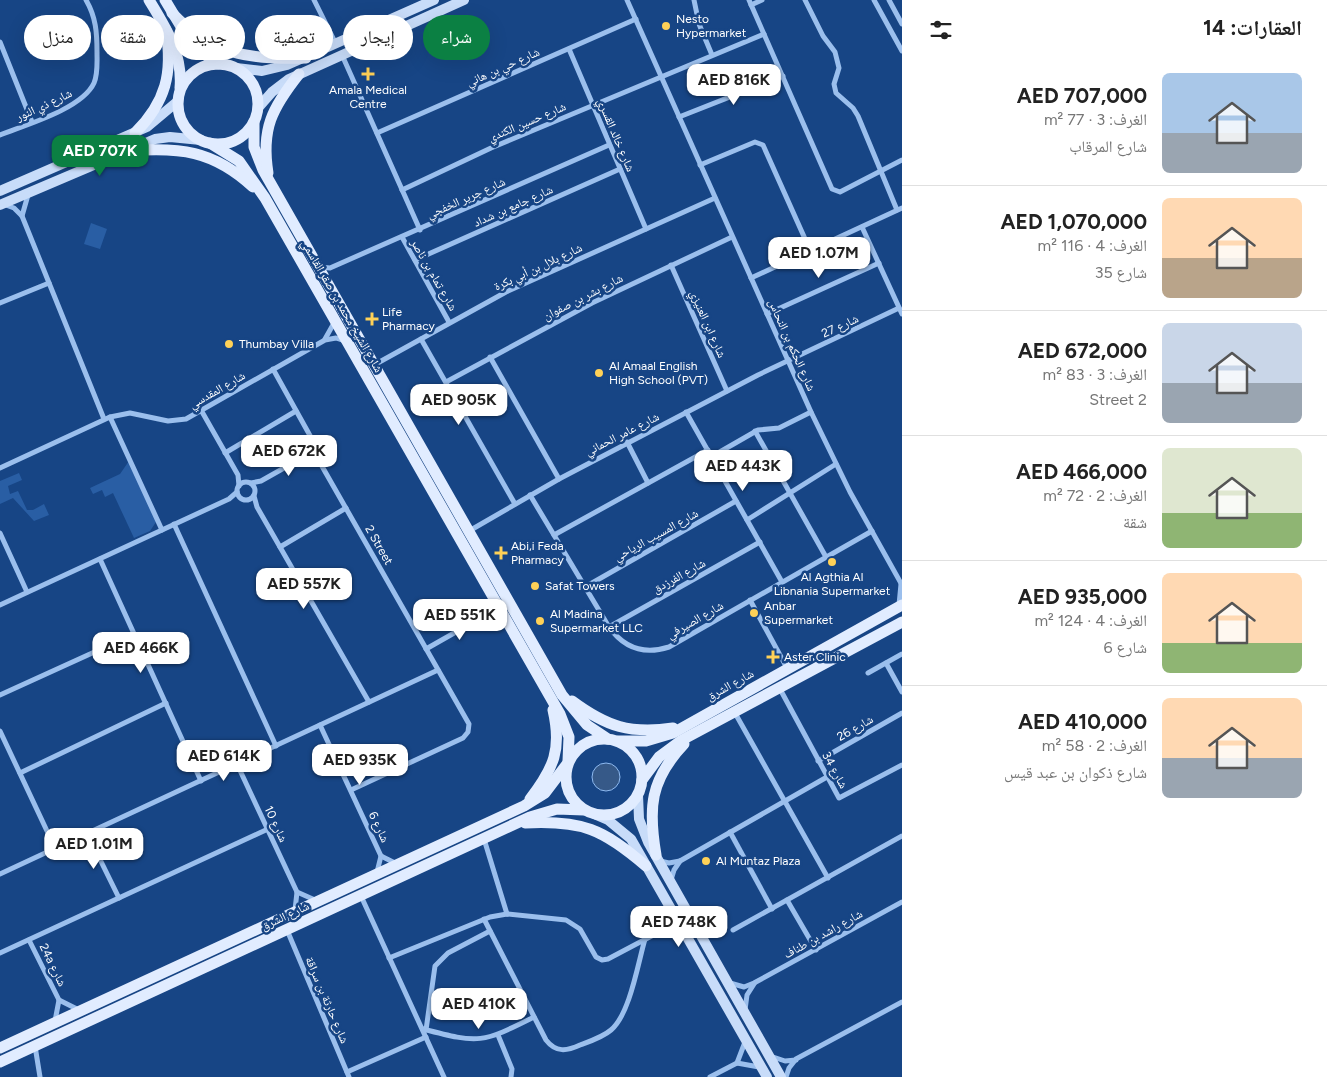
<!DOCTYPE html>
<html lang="ar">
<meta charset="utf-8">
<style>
body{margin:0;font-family:Figtree,"Noto Naskh Arabic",sans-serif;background:#f2f2f2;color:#222;direction:rtl;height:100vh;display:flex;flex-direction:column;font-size:19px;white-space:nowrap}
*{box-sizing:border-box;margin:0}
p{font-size:16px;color:#767676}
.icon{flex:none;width:28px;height:28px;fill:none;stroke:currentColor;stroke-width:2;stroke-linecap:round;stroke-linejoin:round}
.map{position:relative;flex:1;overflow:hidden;direction:ltr}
.side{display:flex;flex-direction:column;background:#fff;width:425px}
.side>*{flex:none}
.top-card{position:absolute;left:15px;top:15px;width:475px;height:45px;direction:rtl;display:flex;gap:10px}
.price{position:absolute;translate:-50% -42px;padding:0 11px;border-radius:10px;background:#fff;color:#222;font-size:16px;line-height:32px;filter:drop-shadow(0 1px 2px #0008)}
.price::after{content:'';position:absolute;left:50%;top:30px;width:15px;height:11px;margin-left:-8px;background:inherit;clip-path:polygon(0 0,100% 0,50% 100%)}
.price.selected{background:#0b8043;color:#fff}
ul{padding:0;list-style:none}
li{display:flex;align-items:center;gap:15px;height:125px;padding:0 25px}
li+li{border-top:1px solid #e0e0e0}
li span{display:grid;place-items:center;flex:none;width:140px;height:100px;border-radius:8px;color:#555}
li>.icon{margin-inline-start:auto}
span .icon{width:60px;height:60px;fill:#fffc;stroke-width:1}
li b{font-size:21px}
h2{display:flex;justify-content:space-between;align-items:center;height:60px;padding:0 25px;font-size:21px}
.chip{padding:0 18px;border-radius:22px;background:#fff;box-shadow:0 5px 20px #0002;font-size:18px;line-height:45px}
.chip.selected{background:#0b8043;color:#fff}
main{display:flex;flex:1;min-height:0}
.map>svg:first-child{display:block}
</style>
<main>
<section class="side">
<h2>العقارات: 14<svg class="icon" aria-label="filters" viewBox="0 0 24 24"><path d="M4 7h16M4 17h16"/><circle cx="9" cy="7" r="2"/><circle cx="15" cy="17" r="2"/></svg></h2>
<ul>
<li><span style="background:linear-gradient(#a9c7e8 60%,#9aa5b1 0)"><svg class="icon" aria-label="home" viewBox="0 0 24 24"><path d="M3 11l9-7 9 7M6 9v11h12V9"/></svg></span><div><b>AED 707,000</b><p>الغرف: 3 · 77 m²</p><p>شارع المرقاب</p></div></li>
<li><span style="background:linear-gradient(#ffd9b3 60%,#b9a48a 0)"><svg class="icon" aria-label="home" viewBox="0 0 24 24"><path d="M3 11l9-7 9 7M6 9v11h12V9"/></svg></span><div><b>AED 1,070,000</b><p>الغرف: 4 · 116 m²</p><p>شارع 35</p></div></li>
<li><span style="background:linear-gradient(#c9d6e8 60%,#9aa5b1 0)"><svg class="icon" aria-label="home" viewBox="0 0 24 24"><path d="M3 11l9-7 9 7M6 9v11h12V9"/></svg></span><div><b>AED 672,000</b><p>الغرف: 3 · 83 m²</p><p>2 Street</p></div></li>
<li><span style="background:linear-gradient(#dfe7d0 65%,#8fb573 0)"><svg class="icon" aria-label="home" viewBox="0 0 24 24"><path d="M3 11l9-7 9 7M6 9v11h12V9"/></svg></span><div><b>AED 466,000</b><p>الغرف: 2 · 72 m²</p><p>شقة</p></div></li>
<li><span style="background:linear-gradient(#ffd9b3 70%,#8fb573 0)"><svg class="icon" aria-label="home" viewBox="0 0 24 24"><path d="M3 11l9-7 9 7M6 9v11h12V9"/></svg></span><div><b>AED 935,000</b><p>الغرف: 4 · 124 m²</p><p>شارع 6</p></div></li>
<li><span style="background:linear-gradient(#ffd9b3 60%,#9aa5b1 0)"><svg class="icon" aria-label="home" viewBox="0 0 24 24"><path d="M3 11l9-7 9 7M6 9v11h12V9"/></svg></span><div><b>AED 410,000</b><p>الغرف: 2 · 58 m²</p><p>شارع ذكوان بن عبد قيس</p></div></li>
</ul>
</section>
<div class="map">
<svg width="902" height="1077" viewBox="0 0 902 1077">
<rect width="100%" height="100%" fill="#174585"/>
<g fill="#295ea4">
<path d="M91 223 107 229 100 249 84 244Z"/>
<path d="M129 461 156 522 150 531 134 538 113 493 105 497 102 490 93 494 90 488 120 474Z"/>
<path d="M19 473 22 480 8 486 10 494 18 491 27 510H33L44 504 49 515 34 521 13 498 0 504V481Z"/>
</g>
<circle fill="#365988" stroke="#8db9f0" cx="606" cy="777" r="14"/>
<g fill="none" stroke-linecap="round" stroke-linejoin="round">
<g stroke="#9bbfed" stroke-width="5">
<path d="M314 0 336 44"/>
<path d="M627 0 811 412 850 492 902 585"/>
<path d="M694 0 699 24 712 55"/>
<path d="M749 0 832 189 840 192 902 160"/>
<path d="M805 0 823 36 835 52 839 68 834 84 836 93 853 108 858 116 897 210"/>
<path d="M874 0 902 51"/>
<path d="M889 0 902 24"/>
<path d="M751 5 762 0"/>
<path d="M0 42 32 122"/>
<path d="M569 49 646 229"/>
<path d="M342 55 420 230"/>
<path d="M679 117 783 76"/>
<path d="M377 133 636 19"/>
<path d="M0 135C25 125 82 109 94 83 98 74 97 62 97 52 97 33 96 17 86 0"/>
<path d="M700 165 755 142 763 145 810 250"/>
<path d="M402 190 491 148 764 34"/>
<path d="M3 204 14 208 22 216 104 419"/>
<path d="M22 216 28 195"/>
<path d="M862 227 902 314"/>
<path d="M402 237 449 322"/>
<path d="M415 260 620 169"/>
<path d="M671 265 727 391"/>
<path d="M320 267 330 268 609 145"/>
<path d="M751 278 902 208"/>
<path d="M0 303 49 283"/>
<path d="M767 314 879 263"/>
<path d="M325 339 334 323"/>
<path d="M421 339 515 504"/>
<path d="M490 357 559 479"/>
<path d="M374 365 506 292 715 198"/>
<path d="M273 369 313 441V455"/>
<path d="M446 382 592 303 732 237"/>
<path d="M201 410 238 475 239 486"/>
<path d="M686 412 782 582"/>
<path d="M110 417 162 530"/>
<path d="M755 431 826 557"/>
<path d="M627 442 648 483"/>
<path d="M225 453 296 411"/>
<path d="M313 455 319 461 469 724 468 732 463 738 351 790"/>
<path d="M711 457 758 430 779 428 811 412"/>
<path d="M0 468 110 417 130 413 168 421 186 419 325 340 336 338 345 341"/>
<circle cx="246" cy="491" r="9"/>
<path d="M251 483 261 481 307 455H313"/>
<path d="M530 495 609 627C624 648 644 655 669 647L872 531"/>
<path d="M254 496 257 507 369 702"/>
<path d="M747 520 836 464"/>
<path d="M174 524 276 746"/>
<path d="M469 531 559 479 758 375 899 308"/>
<path d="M0 533 27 592"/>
<path d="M554 535 708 450"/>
<path d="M280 547 346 508"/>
<path d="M100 559 201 781"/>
<path d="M585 587 736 501"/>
<path d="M750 600 787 668"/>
<path d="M0 605 229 499 237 492"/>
<path d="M899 605 901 584"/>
<path d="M484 616 503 618"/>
<path d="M609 627 760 542"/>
<path d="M426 649 484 616 492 598"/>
<path d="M886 663 902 692"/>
<path d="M868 673 902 654"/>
<path d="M780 689 839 798 902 765"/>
<path d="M0 695 134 634"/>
<path d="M735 713 828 878"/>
<path d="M320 725 381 856 395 863"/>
<path d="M0 731 55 848"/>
<path d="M818 761 902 713"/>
<path d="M237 764 297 892 295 910"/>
<path d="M20 773 166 703"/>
<path d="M730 832 772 909"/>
<path d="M87 833 119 898"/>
<path d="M484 839 507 914"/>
<path d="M660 861 669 863 680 861 827 777"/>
<path d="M377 872 381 856"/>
<path d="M0 874 438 670"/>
<path d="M671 880 674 870 680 861"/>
<path d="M297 892 315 900"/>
<path d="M361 896 444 1077"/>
<path d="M787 900 816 950"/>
<path d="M484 919 546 1040C556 1053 567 1051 580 1045 591 1041 603 1037 611 1030 630 1014 638 963 645 939"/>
<path d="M287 930 349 1077"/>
<path d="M733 930 902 836"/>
<path d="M29 940 59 1000 79 1010"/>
<path d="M0 953 268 829"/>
<path d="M389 958 490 917 507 914 566 920 580 929 596 957 602 960 608 959 678 922"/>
<path d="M730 983 744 987 754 983 902 902"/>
<path d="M745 1010 747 995 754 984"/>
<path d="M55 1021 59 1000"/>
<path d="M423 1029C480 1044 482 1043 534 1017"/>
<path d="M426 1030 435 966 448 953 490 931"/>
<path d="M498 1035 512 1069 511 1077"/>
<path d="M35 1046 40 1077"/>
<path d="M770 1056 785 1061 796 1060"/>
<path d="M737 1063 745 1042"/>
<path d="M347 1072 426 1037"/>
<path d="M710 1077 737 1063 759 1067"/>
<path d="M786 1077 789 1068 796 1059 902 1002"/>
</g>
<g stroke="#c8dcf9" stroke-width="10">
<path d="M236 68 262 71 287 65 434 0"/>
<path d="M258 108 272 92 289 79 464 0"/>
<path d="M0 191 147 127 178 101"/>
<path d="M0 205 155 139 170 137 201 140"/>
<path d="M638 795 639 819 648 842 781 1077"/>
<path d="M594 814 608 820 631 839 767 1077"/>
</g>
<g stroke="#e1ecff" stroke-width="11">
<path d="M149 0C166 28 183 54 180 88"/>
<path d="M165 0 192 45 218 64"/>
<path d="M172 13C212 55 250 60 306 58"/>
<circle cx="218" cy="104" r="40"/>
<path d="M254 122V147L263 170 562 695 587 725 608 739"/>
<path d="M135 133C166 102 173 73 166 30"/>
<path d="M210 143 239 161 265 198 560 714 569 737 568 761"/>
<path d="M128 151C179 147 213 150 253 187"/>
<path d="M268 173C261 129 272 108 299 74"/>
<path d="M572 701C607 727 630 734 673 728"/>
<circle cx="604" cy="777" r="38"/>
<path d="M618 741H646L673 733 902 605"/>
<path d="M642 780 659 757 682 740 902 622"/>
<path d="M530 799C554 768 562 749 553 710"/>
<path d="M525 823C582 820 603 829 646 866"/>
<path d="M656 855C648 808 650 780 684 744"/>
<path d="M0 1048 524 806 545 793 567 764"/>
<path d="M0 1062 530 817 557 809 584 810"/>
</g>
</g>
<g fill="#ffd157" stroke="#174585" stroke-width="2">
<circle cx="666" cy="26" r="5"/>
<path d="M365.5 66.5h5v5h5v5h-5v5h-5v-5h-5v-5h5z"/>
<path d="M369.5 311.5h5v5h5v5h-5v5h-5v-5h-5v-5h5z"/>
<circle cx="229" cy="344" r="5"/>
<circle cx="599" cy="373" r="5"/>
<path d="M498.5 545.5h5v5h5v5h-5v5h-5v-5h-5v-5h5z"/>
<circle cx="832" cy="562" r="5"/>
<circle cx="535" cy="586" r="5"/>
<circle cx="754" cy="613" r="5"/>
<circle cx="540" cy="621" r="5"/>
<path d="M770.5 649.5h5v5h5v5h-5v5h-5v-5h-5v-5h5z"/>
<circle cx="706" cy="861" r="5"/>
</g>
<g text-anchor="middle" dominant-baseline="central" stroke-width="5" stroke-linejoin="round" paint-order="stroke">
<g font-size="12" fill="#fff" stroke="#174585" text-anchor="start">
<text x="676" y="19">Nesto<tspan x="676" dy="14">Hypermarket</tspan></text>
<text x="368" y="90" text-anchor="middle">Amala Medical<tspan x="368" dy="14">Centre</tspan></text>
<text x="382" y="312">Life<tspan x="382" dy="14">Pharmacy</tspan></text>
<text x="239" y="344">Thumbay Villa</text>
<text x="609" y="366">Al Amaal English<tspan x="609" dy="14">High School (PVT)</tspan></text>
<text x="511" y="546">Abi,i Feda<tspan x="511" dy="14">Pharmacy</tspan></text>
<text x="832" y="577" text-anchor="middle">Al Agthia Al<tspan x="832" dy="14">Libnania Supermarket</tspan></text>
<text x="545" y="586">Safat Towers</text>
<text x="764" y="606">Anbar<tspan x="764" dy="14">Supermarket</tspan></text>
<text x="550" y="614">Al Madina<tspan x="550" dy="14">Supermarket LLC</tspan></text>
<text x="784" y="657">Aster Clinic</text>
<text x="716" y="861">Al Muntaz Plaza</text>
</g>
<g font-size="12" fill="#fff" stroke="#174585">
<text transform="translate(503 67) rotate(-24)">شارع حي بن هاني</text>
<text transform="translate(44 105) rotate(-25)">شارع ذي النور</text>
<text transform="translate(527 122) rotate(-23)">شارع حسين الكندي</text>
<text transform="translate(616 135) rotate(67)">شارع خالد القسري</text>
<text transform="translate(466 198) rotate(-24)">شارع جرير الخفجي</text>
<text transform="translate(513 206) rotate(-24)">شارع جامع بن شداد</text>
<text transform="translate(538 267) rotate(-25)">شارع بلال بن أبي بكرة</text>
<text transform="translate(434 275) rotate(60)">شارع تمام بن ناصر</text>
<text transform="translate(583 297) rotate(-27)">شارع بشر بن صفوان</text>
<text transform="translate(342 306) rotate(60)">شارع الشيخ محمد بن صقر القاسمي</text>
<text transform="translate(708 324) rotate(66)">شارع ابن العنيزي</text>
<text transform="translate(840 326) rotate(-25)">شارع 27</text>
<text transform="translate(792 345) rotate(66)">شارع الحكم بن النحاس</text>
<text transform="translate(217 390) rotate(-30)">شارع المقدسي</text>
<text transform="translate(622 434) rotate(-27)">شارع عامر الحماني</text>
<text transform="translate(656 535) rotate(-29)">شارع المسيب الرياحي</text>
<text transform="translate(379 545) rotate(60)">2 Street</text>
<text transform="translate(679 576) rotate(-29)">شارع الفرزدق</text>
<text transform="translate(695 620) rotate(-30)">شارع الصيرفي</text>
<text transform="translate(730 685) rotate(-29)">شارع الشرق</text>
<text transform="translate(855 728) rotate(-30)">شارع 26</text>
<text transform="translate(835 770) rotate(61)">شارع 34</text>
<text transform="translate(276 824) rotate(65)">شارع 10</text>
<text transform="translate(379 827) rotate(65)">شارع 6</text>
<text transform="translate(285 916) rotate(-25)">شارع الشرق</text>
<text transform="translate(823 934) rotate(-29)">شارع راشد بن طناف</text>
<text transform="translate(53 965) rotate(64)">24a شارع</text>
<text transform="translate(327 1000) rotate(67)">شارع حارثة بن سراقة</text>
</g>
</g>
</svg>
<b class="price" style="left:734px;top:106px">AED 816K</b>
<b class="price selected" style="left:100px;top:177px">AED 707K</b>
<b class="price" style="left:819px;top:279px">AED 1.07M</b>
<b class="price" style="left:459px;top:426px">AED 905K</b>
<b class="price" style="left:289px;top:477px">AED 672K</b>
<b class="price" style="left:743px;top:492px">AED 443K</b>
<b class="price" style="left:304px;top:610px">AED 557K</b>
<b class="price" style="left:460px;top:641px">AED 551K</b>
<b class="price" style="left:141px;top:674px">AED 466K</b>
<b class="price" style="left:224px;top:782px">AED 614K</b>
<b class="price" style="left:360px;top:786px">AED 935K</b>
<b class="price" style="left:94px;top:870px">AED 1.01M</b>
<b class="price" style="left:679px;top:948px">AED 748K</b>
<b class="price" style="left:479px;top:1030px">AED 410K</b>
<div class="top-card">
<a class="chip selected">شراء</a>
<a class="chip">إيجار</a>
<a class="chip">تصفية</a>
<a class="chip">جديد</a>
<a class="chip">شقة</a>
<a class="chip">منزل</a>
</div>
</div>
</main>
